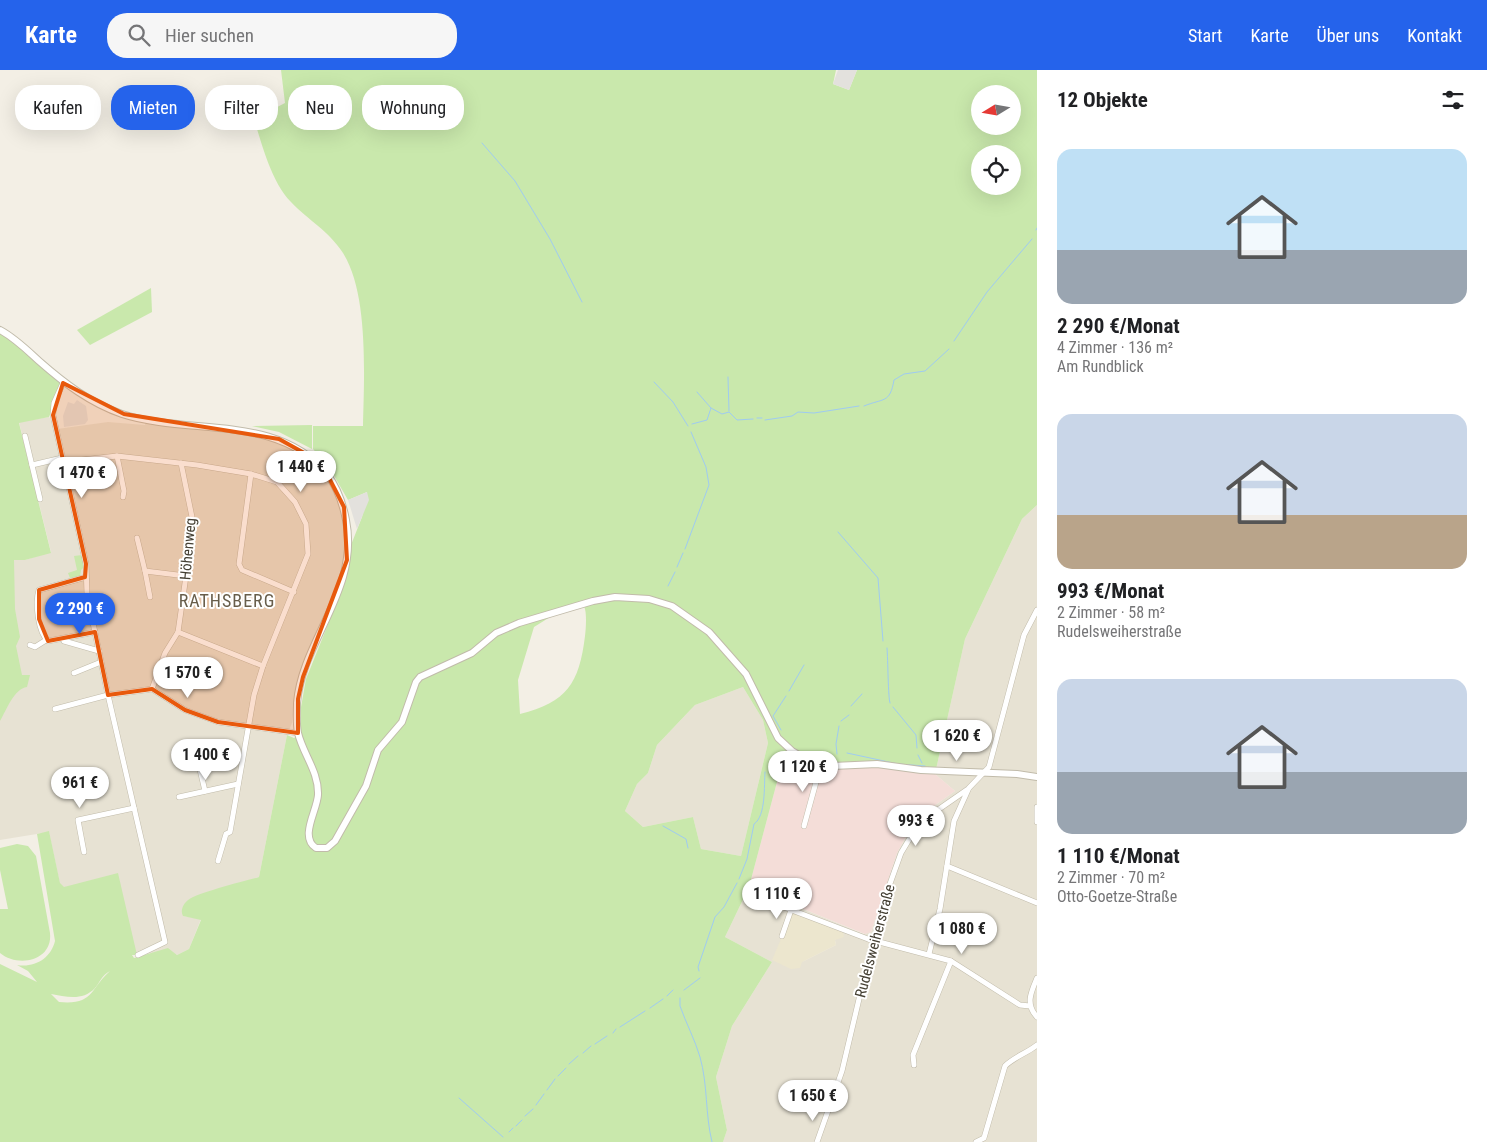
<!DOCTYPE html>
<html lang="de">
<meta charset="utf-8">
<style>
body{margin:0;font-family:"Roboto Condensed",sans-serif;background:#f6f6f6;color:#202124;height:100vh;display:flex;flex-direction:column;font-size:19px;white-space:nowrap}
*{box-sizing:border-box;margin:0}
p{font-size:16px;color:#757577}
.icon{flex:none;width:28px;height:28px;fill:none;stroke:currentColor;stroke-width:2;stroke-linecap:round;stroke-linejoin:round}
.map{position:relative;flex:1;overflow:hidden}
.drawer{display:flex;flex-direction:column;background:#fff;width:450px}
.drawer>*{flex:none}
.guide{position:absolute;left:15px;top:15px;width:475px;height:45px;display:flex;gap:10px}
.needle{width:32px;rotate:259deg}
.buttons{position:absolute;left:971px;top:15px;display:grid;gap:10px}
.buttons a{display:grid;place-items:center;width:50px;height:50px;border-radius:50%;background:#fff;box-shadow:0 5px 20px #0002;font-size:25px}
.price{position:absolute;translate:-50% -42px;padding:0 11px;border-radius:18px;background:#fff;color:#222;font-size:16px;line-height:32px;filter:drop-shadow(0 1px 2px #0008)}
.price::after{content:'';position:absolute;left:50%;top:30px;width:15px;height:11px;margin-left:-8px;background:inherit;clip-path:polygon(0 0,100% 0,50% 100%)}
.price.current{background:#2563eb;color:#fff}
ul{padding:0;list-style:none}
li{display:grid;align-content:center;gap:10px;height:265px;padding:0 20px}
li span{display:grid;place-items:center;height:155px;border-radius:15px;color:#555}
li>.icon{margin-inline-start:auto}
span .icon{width:90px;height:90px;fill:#fffc;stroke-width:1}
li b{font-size:21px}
h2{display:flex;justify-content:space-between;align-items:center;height:60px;padding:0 20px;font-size:21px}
.chip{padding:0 18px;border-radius:20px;background:#fff;box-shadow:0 5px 20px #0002;font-size:18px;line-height:45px}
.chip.current{background:#2563eb;color:#fff}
header{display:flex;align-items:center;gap:30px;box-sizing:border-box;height:70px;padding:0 25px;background:#2563eb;color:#fff}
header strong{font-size:24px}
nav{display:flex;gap:28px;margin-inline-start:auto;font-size:18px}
.search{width:350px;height:45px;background:#f6f6f6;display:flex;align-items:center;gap:12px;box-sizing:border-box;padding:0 18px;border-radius:20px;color:#757577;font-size:19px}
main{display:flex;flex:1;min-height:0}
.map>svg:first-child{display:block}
</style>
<header>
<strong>Karte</strong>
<div class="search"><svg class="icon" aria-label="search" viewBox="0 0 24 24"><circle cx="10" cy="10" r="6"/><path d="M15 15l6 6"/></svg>Hier suchen</div>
<nav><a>Start</a><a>Karte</a><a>Über uns</a><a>Kontakt</a></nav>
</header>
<main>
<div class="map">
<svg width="1037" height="1072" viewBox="0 0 1037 1072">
<rect width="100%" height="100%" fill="#f3efe5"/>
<g fill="#e7e2d3" fill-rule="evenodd">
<path d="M49 347 57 359 108 352 145 355 146 351 265 367 278 372 305 387 326 408 334 421 343 445 346 474 341 505 295 627 292 653 287 665 259 807 188 830 183 846 201 849 189 879 177 885 171 881 137 885 60 814 49 762 0 770V635L17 606 10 490H25L51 482 19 352Z"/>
<path d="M1037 435V1072H723L727 1060 716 1007 732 956 772 892 725 867 749 817 864 864 871 862 897 783 908 763 924 743 955 721 935 704 965 569 1022 449ZM843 862 835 870 836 875 802 892Z"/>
<path d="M743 617 763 650 768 673 741 786 701 779 693 747 643 757 625 741 637 714 648 703 657 675 695 635Z"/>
</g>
<path fill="#ece6ce" d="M792 843 843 862 844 867 835 870 836 875 802 892 800 898 791 899 772 890Z"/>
<path fill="#f4ddd8" d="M785 682 795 687 935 704 955 721 924 743 908 763 897 783 871 862 865 864 749 817Z"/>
<g fill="#c9e8ac" fill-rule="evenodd">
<path d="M281 0H836L833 14 849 20 857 0H1037V435L1022 449 965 569 935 704 886 697 816 696 785 682 749 817 725 867 772 892 732 956 716 1007 727 1060 723 1072H0V894L37 912 28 901 17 895C35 898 51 888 55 871L37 764 49 761 60 813 64 817 118 803 137 885H132L134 888 168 878 177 885 189 879 201 850 183 846C180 841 183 834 188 830 197 823 245 811 259 807L287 665 294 668 301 663V637L306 609 339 527 347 503 351 475 362 447 367 422 348 430 329 397 333 396 329 397 313 379V356H363C364 308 369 224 343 183 328 160 309 151 291 132 272 113 262 75 254 49L285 33ZM980 24H1012V56H980ZM980 84H1012V116H980ZM584 536C587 542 586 558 585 566 579 614 567 632 520 644L518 610 534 557 555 544ZM743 617 763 650 768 673 741 786 701 779 693 747 643 757 625 741 637 714 648 703 657 675 695 635ZM110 901C89 920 94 935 59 932L51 924C65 926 82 932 95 918 100 912 102 905 110 901Z"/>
<path d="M151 218 152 242 90 275 77 260Z"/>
<path d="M0 260 63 313 49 347 19 353 51 483 25 490H14L15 539 20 567 16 576 22 605H30L27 617C14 619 7 639 0 651Z"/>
<path d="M312 355V379L279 362 252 356Z"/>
<path d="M82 485 84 497 81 500 80 506 70 508 68 503 77 500 74 486Z"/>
<path d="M17 774 28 776 36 786 50 863C53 891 18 898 0 883V839H8L0 800V778Z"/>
</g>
<g fill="#e3e1dd">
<path d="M838 0H857L849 20 833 14Z"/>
<path d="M77 330 86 336 88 350 85 354 64 357 63 346 68 332 74 334Z"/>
<path d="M367 422 369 430 357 459 348 430Z"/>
</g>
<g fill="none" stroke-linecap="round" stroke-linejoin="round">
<g stroke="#9fcbf1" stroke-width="1">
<path d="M482 73 515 111 550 169 582 232"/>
<path d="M1036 160 1037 158"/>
<path d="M954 271 987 222 1032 169"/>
<path d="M728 307 729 341"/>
<path d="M654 312 673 332 688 356"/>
<path d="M697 322 711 338"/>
<path d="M864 336C883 328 890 334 894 310L904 304 925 301 949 279"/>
<path d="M757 348H762"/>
<path d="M765 350 792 346 798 342 814 343 859 336"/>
<path d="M692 354 707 350 711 338 722 344 729 342 737 350 753 349"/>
<path d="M838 462 878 508 883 571"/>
<path d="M685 479 709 415 706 397 691 362"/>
<path d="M677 497 683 483"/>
<path d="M668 516 675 502"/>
<path d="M887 578C888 589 888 628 890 633"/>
<path d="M789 621 804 595"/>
<path d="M851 636 862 624"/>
<path d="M893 637 916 665 917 678"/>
<path d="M841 651 849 645"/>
<path d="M781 660 773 646 786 626"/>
<path d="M847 683 898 694 925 696"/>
<path d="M837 684 836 674 839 656"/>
<path d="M918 685 922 693"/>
<path d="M663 756 686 769 688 778"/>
<path d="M739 809 747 789 754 754C766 746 764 716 765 702"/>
<path d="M699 901 698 897 715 847 724 837 737 813"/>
<path d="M684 920 700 908"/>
<path d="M667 926 673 920"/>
<path d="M680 928V936C686 953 695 970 700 987 708 1015 705 1044 712 1072"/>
<path d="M650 938 663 929"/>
<path d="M620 957 645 941"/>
<path d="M613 963 616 959"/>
<path d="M595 974 607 966"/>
<path d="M583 983 591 976"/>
<path d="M569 994 578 986"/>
<path d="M558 1006 566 998"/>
<path d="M547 1020 555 1009"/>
<path d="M459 1028 503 1067"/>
<path d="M536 1035 544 1024"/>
<path d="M525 1046 533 1039"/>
<path d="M516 1056 522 1050"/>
<path d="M509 1062 513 1058"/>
</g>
<defs>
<g id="minor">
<path d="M63 313 54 333 53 345 86 494 87 524 108 625 165 872 138 885"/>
<path d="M25 366 40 429"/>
<path d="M117 386 124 421 123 427"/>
<path d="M64 392 117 386 197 395 251 404 277 412 295 432 306 454 308 484 263 596 254 625 230 762 226 764 218 791"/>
<path d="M32 395 62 388"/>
<path d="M251 404 239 494 242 500 294 522"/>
<path d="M137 468 145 501 186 506"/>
<path d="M145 501 150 527"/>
<path d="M86 507 39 520C35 533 38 562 48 571L95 562"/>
<path d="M178 562 263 596"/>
<path d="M64 571 99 581"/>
<path d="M30 575 35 577 46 570"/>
<path d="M74 603 101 592"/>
<path d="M152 619 165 583 178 562 186 506 192 447 181 393"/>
<path d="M55 639 108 625 152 619 185 640 218 652 298 663"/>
<path d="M198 691 205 721"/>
<path d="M179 727 238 714"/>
<path d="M1037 737V752"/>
<path d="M804 756 821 694"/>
<path d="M84 782 78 750 134 738"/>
<path d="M947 796 1037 833"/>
<path d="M781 836 868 869 951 891 1020 935 1030 936"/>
<path d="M782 866 791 840"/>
<path d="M929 884 940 839 954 751 968 720"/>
<path d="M1037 908C1031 922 1025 934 1037 947"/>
<path d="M914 995 913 985 951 891"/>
<path d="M817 1072 842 1001 868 891 887 822 901 783 913 763 929 746 968 719 989 697 1024 565 1037 540"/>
<path d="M976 1072 984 1068 1005 996C1014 987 1027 983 1037 975"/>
</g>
<path id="tertiary" d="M0 260C15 268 27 280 39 291 64 313 90 333 122 344 190 366 277 343 327 404 337 417 343 434 346 450 360 520 302 570 297 633 297 643 296 653 298 663 303 684 319 702 318 725 317 741 299 767 316 778H327L335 771 366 716 378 680 402 652 416 612 420 607 472 583 496 563 519 553 593 531 615 527 649 529 672 536 709 562 746 604 778 668 792 681 811 692 833 696 877 694 921 700 1017 704 1037 707"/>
</defs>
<use href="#minor" stroke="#c1bbaa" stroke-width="6"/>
<use href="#tertiary" stroke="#c1bbaa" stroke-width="8"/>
<use href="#minor" stroke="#fff" stroke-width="5"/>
<use href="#tertiary" stroke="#fff" stroke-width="6"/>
</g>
<path fill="#e8590c" fill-opacity="0.2" stroke="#e8590c" stroke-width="4" stroke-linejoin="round" d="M63 313 124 344 279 369 306 384 327 404 344 437 347 490 303 607 298 629V663L218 652 185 640 152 619 108 625 95 562 48 571 39 549V520L85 507 86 494 53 345Z"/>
<g text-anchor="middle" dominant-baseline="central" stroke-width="4" stroke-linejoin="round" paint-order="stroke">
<g font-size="15" fill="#454034" stroke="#fff">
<text transform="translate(188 479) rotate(-85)">Höhenweg</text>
<text transform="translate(875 871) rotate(-75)">Rudelsweiherstraße</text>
</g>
<g font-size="18" letter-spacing="1" fill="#685e4b" stroke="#fff">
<text x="227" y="530">RATHSBERG</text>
</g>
</g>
</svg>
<div class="buttons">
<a><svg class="needle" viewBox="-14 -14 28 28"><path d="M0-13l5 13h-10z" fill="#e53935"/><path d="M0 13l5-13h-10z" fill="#757577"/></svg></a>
<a><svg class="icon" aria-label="locate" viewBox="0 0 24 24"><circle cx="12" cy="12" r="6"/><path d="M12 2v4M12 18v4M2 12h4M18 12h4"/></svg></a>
</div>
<b class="price" style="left:301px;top:423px">1 440 €</b>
<b class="price" style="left:82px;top:429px">1 470 €</b>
<b class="price current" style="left:80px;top:565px">2 290 €</b>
<b class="price" style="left:188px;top:629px">1 570 €</b>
<b class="price" style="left:957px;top:692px">1 620 €</b>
<b class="price" style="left:206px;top:711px">1 400 €</b>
<b class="price" style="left:803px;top:723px">1 120 €</b>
<b class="price" style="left:80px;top:739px">961 €</b>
<b class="price" style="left:916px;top:777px">993 €</b>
<b class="price" style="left:777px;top:850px">1 110 €</b>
<b class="price" style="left:962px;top:885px">1 080 €</b>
<b class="price" style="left:813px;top:1052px">1 650 €</b>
<div class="guide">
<a class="chip">Kaufen</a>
<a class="chip current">Mieten</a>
<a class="chip">Filter</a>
<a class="chip">Neu</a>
<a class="chip">Wohnung</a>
</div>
</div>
<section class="drawer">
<h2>12 Objekte<svg class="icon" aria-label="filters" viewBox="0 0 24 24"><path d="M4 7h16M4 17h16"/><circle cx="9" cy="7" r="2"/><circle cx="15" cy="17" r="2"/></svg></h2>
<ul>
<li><span style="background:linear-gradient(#bfe0f5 65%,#9aa5b1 0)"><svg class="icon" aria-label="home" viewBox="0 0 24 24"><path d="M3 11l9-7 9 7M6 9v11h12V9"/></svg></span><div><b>2 290 €/Monat</b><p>4 Zimmer · 136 m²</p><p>Am Rundblick</p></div></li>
<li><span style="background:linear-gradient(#c9d6e8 65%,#b9a48a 0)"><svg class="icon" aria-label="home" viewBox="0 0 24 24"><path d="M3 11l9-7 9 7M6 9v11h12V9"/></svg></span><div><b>993 €/Monat</b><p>2 Zimmer · 58 m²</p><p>Rudelsweiherstraße</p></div></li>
<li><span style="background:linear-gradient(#c9d6e8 60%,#9aa5b1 0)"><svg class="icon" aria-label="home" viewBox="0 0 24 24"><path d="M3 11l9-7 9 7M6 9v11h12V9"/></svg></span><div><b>1 110 €/Monat</b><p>2 Zimmer · 70 m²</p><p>Otto-Goetze-Straße</p></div></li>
</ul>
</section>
</main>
